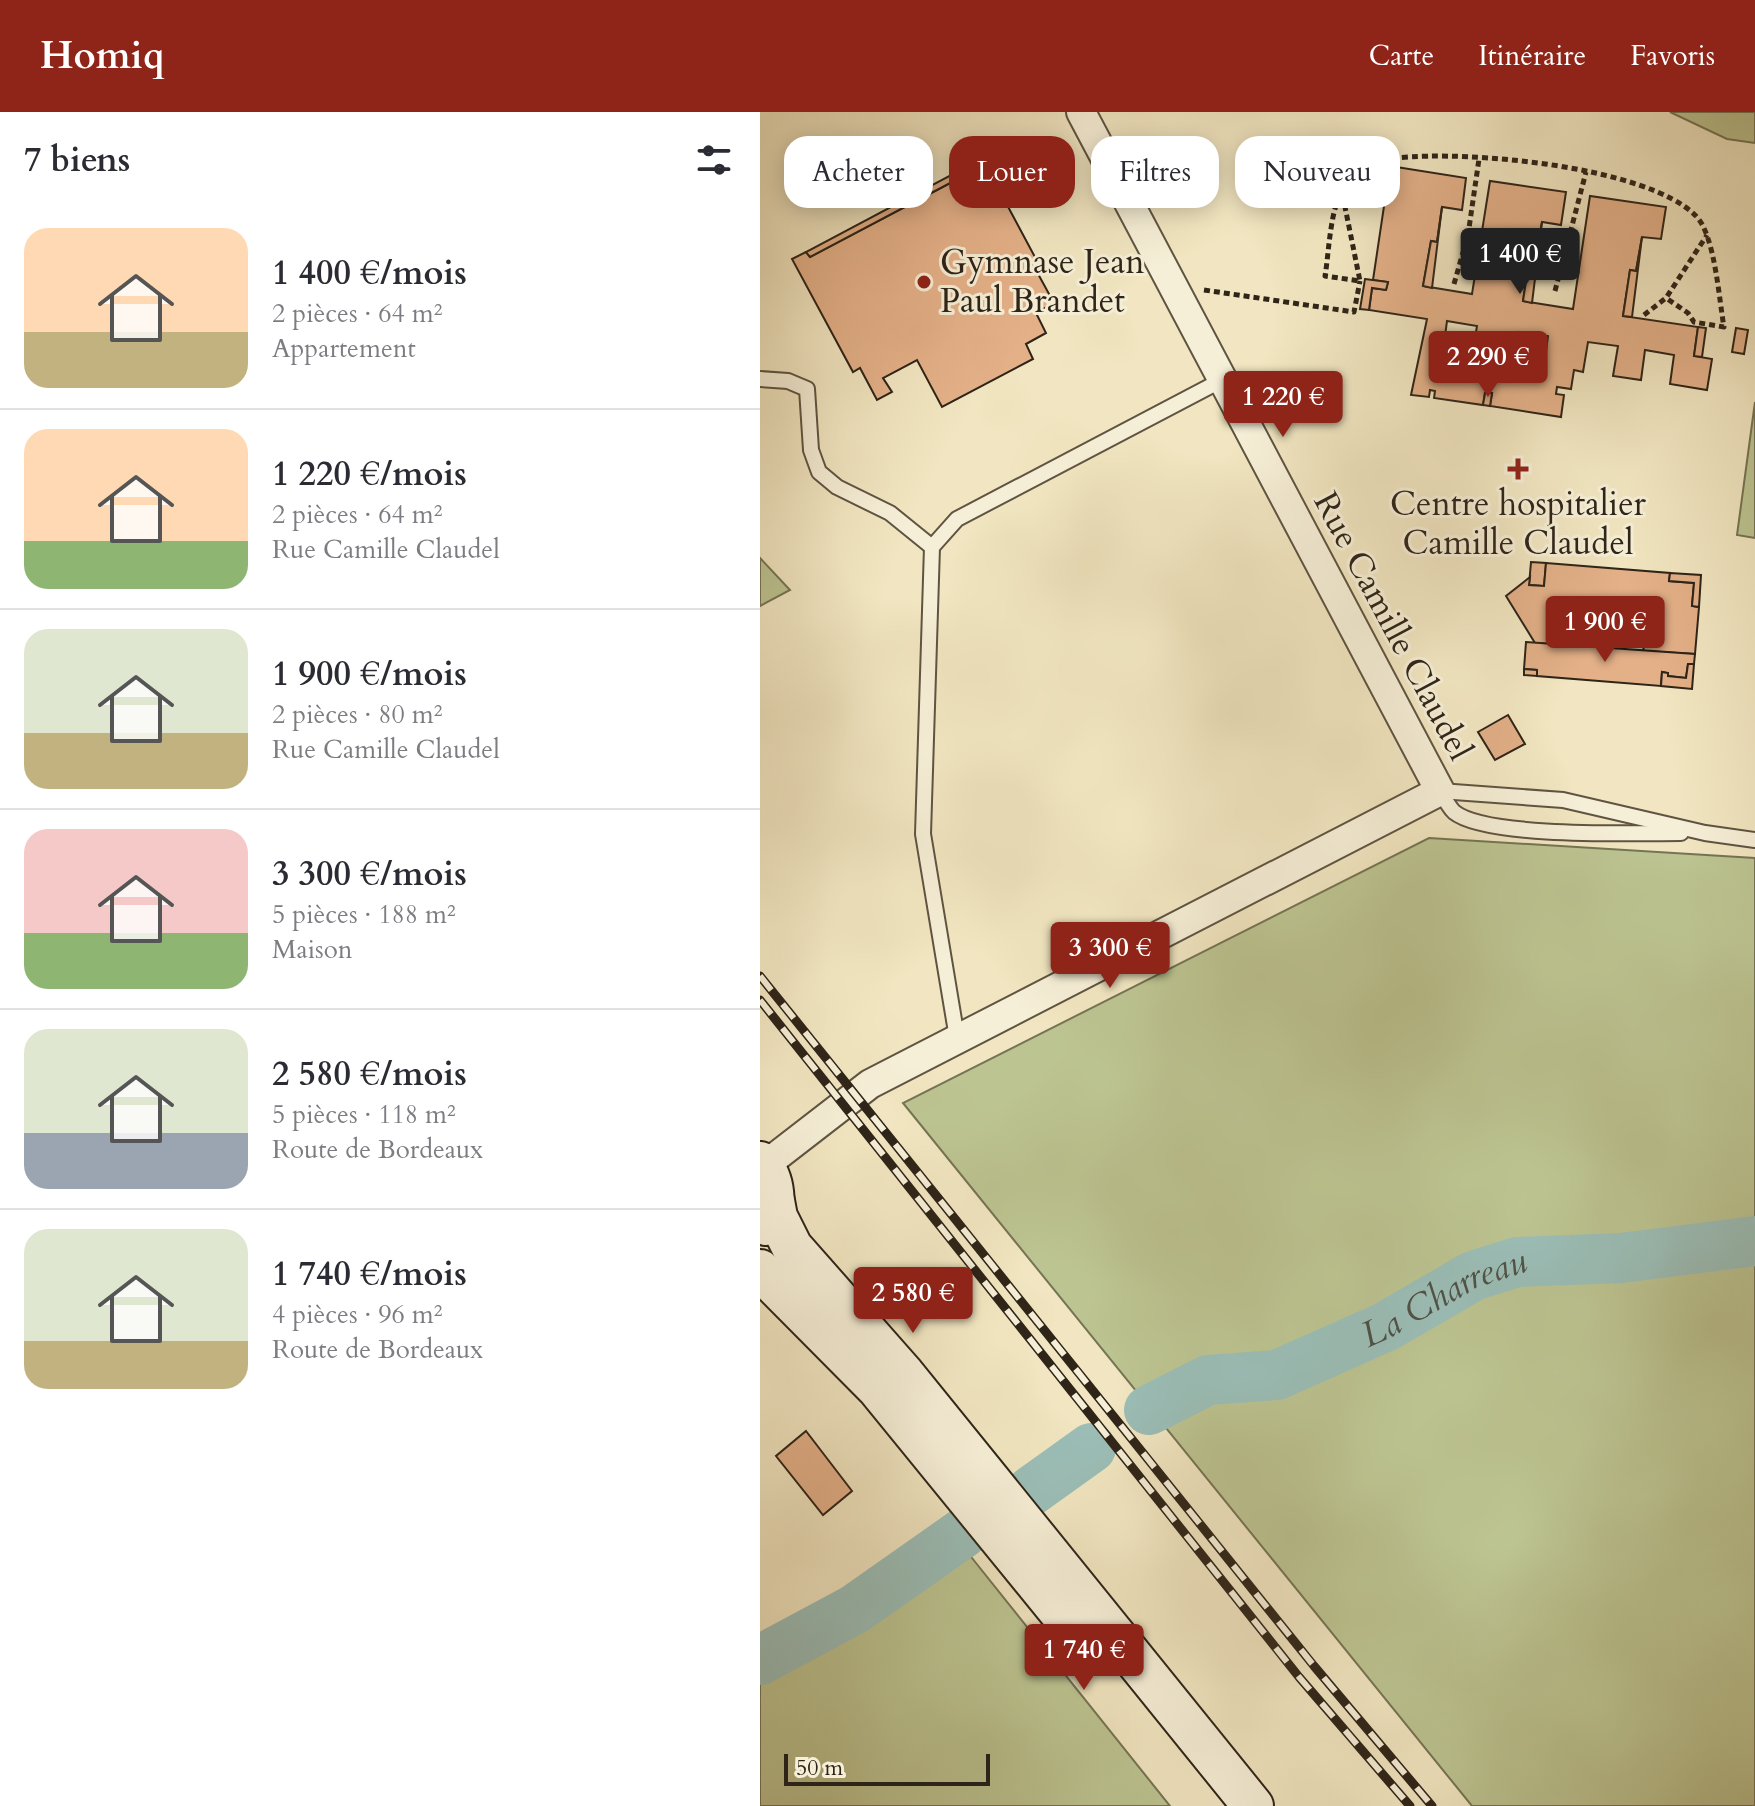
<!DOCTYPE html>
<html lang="fr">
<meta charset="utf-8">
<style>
body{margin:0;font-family:Cardo,serif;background:#f2f2f3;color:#2b2b33;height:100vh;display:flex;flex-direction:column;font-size:30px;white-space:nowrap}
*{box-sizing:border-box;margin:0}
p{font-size:26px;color:#7c7c81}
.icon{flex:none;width:44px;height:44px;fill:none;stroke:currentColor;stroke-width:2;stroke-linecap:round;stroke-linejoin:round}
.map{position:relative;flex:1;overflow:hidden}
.panel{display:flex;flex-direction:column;background:#fff;width:760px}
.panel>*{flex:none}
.banner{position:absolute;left:24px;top:24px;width:760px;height:72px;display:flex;gap:16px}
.scale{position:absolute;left:24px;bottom:20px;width:206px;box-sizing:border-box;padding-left:8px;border:4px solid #2e2418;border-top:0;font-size:22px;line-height:28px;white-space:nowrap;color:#2e2418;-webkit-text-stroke:6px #f6efd7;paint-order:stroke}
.price{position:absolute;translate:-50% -68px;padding:0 18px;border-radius:8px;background:#8f2418;color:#fff;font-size:26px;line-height:52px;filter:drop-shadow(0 2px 4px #0008)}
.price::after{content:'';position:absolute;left:50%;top:48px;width:24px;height:18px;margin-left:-12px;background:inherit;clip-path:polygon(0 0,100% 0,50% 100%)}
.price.selected{background:#222;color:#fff}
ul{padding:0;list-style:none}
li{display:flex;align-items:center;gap:24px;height:200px;padding:0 24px}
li+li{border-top:2px solid #e1e1e2}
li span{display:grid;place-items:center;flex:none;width:224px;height:160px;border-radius:24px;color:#555}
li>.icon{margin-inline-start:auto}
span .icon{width:96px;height:96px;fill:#fffc;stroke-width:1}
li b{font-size:34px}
h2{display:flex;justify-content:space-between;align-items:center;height:96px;padding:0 24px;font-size:34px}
.tag{padding:0 28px;border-radius:24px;background:#fff;box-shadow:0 4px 20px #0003;font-size:28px;line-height:72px}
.tag.selected{background:#8f2418;color:#fff}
header{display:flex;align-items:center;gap:48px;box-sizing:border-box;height:112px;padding:0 40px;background:#8f2418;color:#fff}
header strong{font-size:38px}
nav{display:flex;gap:44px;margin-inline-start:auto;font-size:28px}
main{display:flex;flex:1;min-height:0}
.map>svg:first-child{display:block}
</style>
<header>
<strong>Homiq</strong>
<nav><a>Carte</a><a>Itinéraire</a><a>Favoris</a></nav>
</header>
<main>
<section class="panel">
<h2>7 biens<svg class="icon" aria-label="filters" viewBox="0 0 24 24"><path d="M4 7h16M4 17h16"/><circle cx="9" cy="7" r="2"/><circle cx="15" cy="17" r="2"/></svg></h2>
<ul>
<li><span style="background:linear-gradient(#ffd9b3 65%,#c2b280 0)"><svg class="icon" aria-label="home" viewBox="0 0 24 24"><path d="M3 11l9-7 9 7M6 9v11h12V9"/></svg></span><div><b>1 400 €/mois</b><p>2 pièces · 64 m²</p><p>Appartement</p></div></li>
<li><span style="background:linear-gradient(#ffd9b3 70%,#8fb573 0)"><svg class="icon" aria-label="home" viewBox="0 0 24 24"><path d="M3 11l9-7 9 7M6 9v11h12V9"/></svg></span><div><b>1 220 €/mois</b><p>2 pièces · 64 m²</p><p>Rue Camille Claudel</p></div></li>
<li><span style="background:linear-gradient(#dfe7d0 65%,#c2b280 0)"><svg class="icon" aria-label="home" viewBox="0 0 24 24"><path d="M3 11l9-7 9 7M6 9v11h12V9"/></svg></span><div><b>1 900 €/mois</b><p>2 pièces · 80 m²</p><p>Rue Camille Claudel</p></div></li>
<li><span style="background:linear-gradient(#f6c9c9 65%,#8fb573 0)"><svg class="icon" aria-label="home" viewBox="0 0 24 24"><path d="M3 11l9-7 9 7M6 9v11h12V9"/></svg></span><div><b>3 300 €/mois</b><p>5 pièces · 188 m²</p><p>Maison</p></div></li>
<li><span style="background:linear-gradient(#dfe7d0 65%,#9aa5b1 0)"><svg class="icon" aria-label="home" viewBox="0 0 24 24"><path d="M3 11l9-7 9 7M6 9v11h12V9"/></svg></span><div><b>2 580 €/mois</b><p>5 pièces · 118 m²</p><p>Route de Bordeaux</p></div></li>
<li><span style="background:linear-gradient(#dfe7d0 70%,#c2b280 0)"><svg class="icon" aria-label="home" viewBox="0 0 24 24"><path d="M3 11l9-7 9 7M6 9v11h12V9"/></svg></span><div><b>1 740 €/mois</b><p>4 pièces · 96 m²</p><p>Route de Bordeaux</p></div></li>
</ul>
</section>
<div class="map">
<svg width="995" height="1694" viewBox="0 0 995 1694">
<rect width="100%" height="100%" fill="#f1e6c1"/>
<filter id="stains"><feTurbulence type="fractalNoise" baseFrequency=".0025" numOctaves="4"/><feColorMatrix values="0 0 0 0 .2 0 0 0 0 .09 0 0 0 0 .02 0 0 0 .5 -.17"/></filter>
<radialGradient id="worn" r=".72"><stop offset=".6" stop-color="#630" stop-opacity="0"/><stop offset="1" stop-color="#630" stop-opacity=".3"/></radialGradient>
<g fill="#bcc491" stroke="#757454" stroke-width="2">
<path d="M910 0H995V31L967 27Z"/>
<path d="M995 290V426L977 423Z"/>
<path d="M0 446 30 478 0 494Z"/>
<path d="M669 726 995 746V1694H712L143 991Z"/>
<path d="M208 1441 410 1694H0V1553Z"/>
</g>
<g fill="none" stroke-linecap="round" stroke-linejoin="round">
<g stroke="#9bbeb7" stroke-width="50">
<path id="s1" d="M389 1298 448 1268 517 1263 625 1215 713 1164 757 1150 861 1146 995 1129"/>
<path d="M271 1379 331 1336"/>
<path d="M0 1548 95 1497 203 1421"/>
</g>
</g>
<g fill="#e3b088" stroke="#2e2418" stroke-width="2" fill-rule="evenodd">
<path d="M222 46 276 147 271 149 294 191 276 201 286 221 266 232 273 247 182 295 157 248 123 266 132 280 117 288 100 256 93 260 32 147 46 140 50 145 211 60 208 54Z"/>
<path d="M208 54 211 60 50 145 46 140Z"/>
<path d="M630 54 706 66 702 98 682 95 677 130 671 129 663 174 712 182 730 69 806 80 801 113 782 110 776 144 770 143 763 189 813 197 830 84 906 95 901 127 882 125 876 159 870 158 863 204 938 215 934 244 952 247 947 278 910 272 914 243 885 238 881 268 853 264 858 234 828 230 823 260 814 258 811 277 797 275 796 282 804 283 801 305 730 294 732 281H725L723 293 674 286 675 279 670 278 669 285 651 283 667 207 609 198 612 176 626 178 628 170 613 168ZM687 209 717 214 712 243 683 239ZM759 220 788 224 784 254 755 249Z"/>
<path d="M682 95 672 176 663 174 671 129 677 130Z"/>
<path d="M782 110 772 191 763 189 770 143 776 144Z"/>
<path d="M882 125 872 205 863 204 870 158 876 159Z"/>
<path d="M605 167 628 170 626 178 612 176 609 198 600 197Z"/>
<path d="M938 215 946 216 942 245 934 244Z"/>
<path d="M976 216 988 218 984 242 972 240Z"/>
<path d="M725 281H732L730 294 723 293Z"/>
<path d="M771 450 786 451 784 474 769 473Z"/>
<path d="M786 451 910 461 909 469 934 471 932 494 939 495 935 542 883 539 888 515 886 494 805 488 803 496 808 494 817 517 802 524 801 533 775 531 746 484 770 465 769 473 784 474Z"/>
<path d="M910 461 941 463 939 495 932 494 934 471 909 469Z"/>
<path d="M766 530 935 542 934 552H928L926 566 908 564V561L902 560 901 574 777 564V558L764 557Z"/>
<path d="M928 552H934L932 577 901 574 902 560 908 561V564L926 566Z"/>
<path d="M764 557 777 558V564L764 563Z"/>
<path d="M748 603 765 632 735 648 718 620Z"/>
<path d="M46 1319 92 1379 63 1403 16 1344Z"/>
</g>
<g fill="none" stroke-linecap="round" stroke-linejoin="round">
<defs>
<g id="lane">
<path d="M0 267 28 269 47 277 51 338 59 360 77 375 130 401 172 435"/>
<path d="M680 679 803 688 945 721 995 728"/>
<path d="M680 679C684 686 689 695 694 700 726 726 876 721 921 721"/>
<path d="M197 926 163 722 172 435 197 407 462 268"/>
</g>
<path id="street" d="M4 1054 110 972 680 679 321 0"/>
<g id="secondary">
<path d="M0 1050C15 1067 18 1094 6 1113"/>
<path d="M14 1089 17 1105 32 1135 144 1262 493 1694"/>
<path d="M0 1158 118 1277 333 1541"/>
</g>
</defs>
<use href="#lane" stroke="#5f5442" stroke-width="18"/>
<use href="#street" stroke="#5f5442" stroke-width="32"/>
<use href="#secondary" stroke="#2e2418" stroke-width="44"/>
<g stroke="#2e2418" stroke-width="5" stroke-dasharray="6 4" stroke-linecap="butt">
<path d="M577 86 585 95 600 169 565 164C569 142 570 91 585 76 594 66 623 48 637 46 706 38 887 54 936 104 955 123 959 188 964 215L934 210 928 201 906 186"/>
<path d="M694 172 708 123 719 47"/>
<path d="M444 178 594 200 600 169"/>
<path d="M795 179 826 60"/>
<path d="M884 203 906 186 947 123"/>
</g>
<use href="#lane" stroke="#f6efd7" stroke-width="14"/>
<use href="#street" stroke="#f6efd7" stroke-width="28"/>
<use href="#secondary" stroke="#f6efd7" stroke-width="40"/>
<defs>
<g id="rail">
<path d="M0 864 554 1554 672 1694"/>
<path d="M0 888 539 1565 650 1694"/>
</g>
</defs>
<use href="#rail" stroke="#2e2418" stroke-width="9"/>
<use href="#rail" stroke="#f6efd7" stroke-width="6" stroke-dasharray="18" stroke-linecap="butt"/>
</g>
<g fill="#8f2418" stroke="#f6efd7" stroke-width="3">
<circle cx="164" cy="170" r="8"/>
<path d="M754 345h8v8h8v8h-8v8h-8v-8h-8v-8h8z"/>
</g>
<g text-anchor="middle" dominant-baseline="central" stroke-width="6" stroke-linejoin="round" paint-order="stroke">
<g font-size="34" fill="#2e2418" stroke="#f6efd7" text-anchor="start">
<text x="180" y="150">Gymnase Jean<tspan x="180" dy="39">Paul Brandet</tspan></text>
<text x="758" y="392" text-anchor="middle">Centre hospitalier<tspan x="758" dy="39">Camille Claudel</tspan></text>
</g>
<g font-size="34" fill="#2e2418" stroke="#f6efd7">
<text transform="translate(633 514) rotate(62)">Rue Camille Claudel</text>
</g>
<g font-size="36" font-style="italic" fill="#4f5248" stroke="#f6efd7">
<text stroke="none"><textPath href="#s1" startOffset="320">La Charreau</textPath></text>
</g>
</g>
<rect width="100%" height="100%" filter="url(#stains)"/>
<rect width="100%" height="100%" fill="url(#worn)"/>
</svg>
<div class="scale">50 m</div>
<b class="price selected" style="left:760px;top:184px">1 400 €</b>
<b class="price" style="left:728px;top:287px">2 290 €</b>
<b class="price" style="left:523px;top:327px">1 220 €</b>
<b class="price" style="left:845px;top:552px">1 900 €</b>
<b class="price" style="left:350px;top:878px">3 300 €</b>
<b class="price" style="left:153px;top:1223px">2 580 €</b>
<b class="price" style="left:324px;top:1580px">1 740 €</b>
<div class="banner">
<a class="tag">Acheter</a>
<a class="tag selected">Louer</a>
<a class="tag">Filtres</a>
<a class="tag">Nouveau</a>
</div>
</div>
</main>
